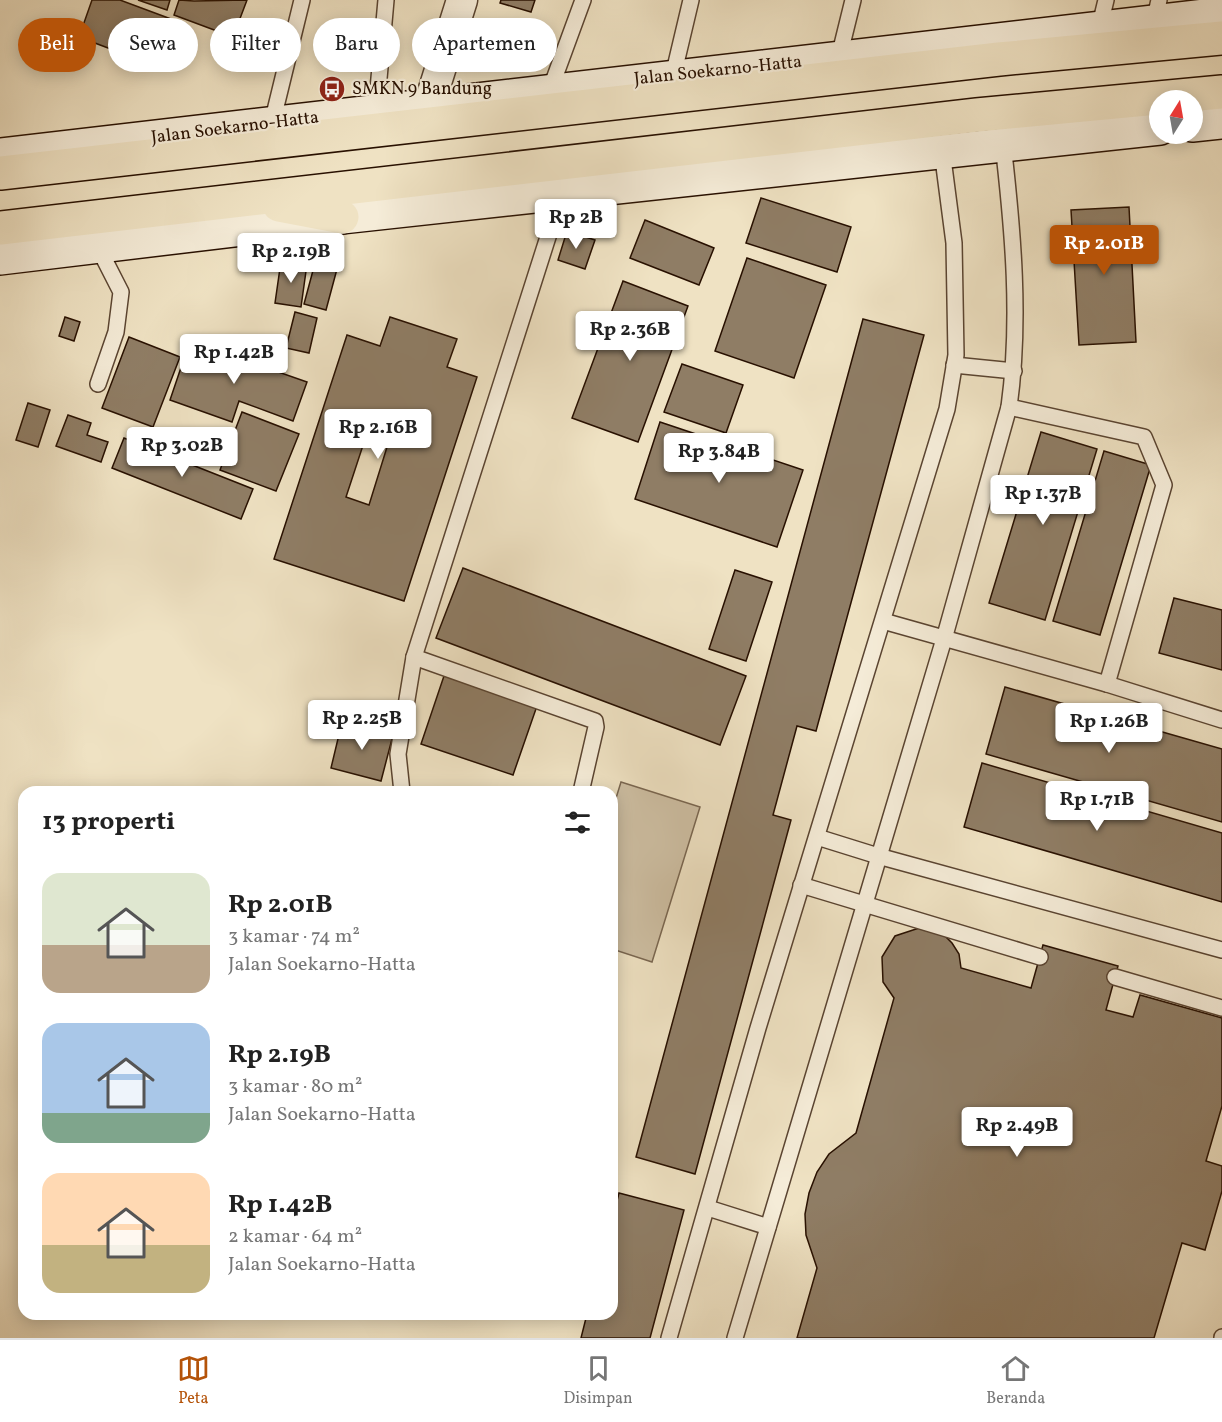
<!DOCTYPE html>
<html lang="id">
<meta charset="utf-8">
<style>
body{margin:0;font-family:Vollkorn,serif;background:#f6f6f6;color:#222;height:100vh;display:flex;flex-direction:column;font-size:22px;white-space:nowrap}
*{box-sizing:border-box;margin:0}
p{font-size:20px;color:#767676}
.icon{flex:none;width:33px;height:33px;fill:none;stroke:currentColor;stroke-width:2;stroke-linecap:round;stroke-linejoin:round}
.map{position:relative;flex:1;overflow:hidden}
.sheet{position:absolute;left:18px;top:786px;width:600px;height:534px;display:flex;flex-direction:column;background:#fff;border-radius:18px;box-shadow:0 3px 15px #0003}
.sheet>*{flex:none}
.top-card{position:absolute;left:18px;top:18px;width:600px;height:54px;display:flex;gap:12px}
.needle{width:39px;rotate:11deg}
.fabs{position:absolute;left:1149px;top:90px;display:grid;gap:12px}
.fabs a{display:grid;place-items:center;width:54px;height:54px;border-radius:50%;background:#fff;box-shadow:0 3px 15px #0003;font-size:30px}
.price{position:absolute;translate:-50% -51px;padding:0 14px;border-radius:6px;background:#fff;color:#222;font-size:20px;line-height:39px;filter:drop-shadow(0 2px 3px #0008)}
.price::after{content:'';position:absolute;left:50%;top:36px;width:18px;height:14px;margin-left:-9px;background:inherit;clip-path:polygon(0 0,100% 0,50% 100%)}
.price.current{background:#b45309;color:#fff}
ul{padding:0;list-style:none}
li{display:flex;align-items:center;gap:18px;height:150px;padding:0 24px}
li span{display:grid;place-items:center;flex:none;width:168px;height:120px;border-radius:18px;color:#555}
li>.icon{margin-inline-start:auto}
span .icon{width:72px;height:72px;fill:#fffc;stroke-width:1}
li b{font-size:26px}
h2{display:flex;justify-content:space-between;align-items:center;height:72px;padding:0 24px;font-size:26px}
.pill{padding:0 21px;border-radius:27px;background:#fff;box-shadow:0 3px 15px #0003;font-size:21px;line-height:54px}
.pill.current{background:#b45309;color:#fff}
.menu{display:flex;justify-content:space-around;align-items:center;height:84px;border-top:2px solid #e0e0e0;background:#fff;font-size:16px;color:#767676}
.menu a{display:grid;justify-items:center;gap:3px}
.menu .current{color:#b45309}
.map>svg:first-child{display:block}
</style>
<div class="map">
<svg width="1222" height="1338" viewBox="0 0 1222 1338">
<rect width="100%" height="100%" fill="#efe2c3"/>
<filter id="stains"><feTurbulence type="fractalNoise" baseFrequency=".00333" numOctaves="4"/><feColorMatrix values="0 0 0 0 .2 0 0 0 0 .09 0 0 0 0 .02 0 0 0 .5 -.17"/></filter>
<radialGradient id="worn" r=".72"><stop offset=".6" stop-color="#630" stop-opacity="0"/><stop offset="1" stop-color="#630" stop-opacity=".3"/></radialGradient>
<path fill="#cdbea2" stroke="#7a6751" stroke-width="1.5" d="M621 782 700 807 652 962 612 949V811Z"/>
<g fill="#8f7d65" stroke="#281000" stroke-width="1.5" fill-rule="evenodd">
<path d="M92 0H120L171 19 153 65 79 37Z"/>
<path d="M138 0H170L167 10Z"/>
<path d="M179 0 194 1 247 0 233 37 174 15Z"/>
<path d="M501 0H535L531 12 500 3Z"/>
<path d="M761 198 851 227 837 272 746 243Z"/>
<path d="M1129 207 1136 342 1079 345 1071 210Z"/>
<path d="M645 220 714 248 699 285 630 258Z"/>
<path d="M567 231 595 240 585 269 558 260Z"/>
<path d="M747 258 826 285 794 378 715 351Z"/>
<path d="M281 261 307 264 301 307 275 303Z"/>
<path d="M315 263 337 269 326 310 304 304Z"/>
<path d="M623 281 688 306 638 442 572 418Z"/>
<path d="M295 312 317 318 309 353 286 348Z"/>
<path d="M65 317 80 322 74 341 59 336Z"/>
<path d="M390 317 457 339 447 367 477 377 404 601 274 559 347 335 380 346ZM370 424 392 431 369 505 346 497Z"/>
<path d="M863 319 924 335 816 731 797 726 773 815 791 820 695 1174 636 1157Z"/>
<path d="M129 337 180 357 153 427 102 408Z"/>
<path d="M190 341 307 382 293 421 239 401 232 422 170 400Z"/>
<path d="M682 364 743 385 726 433 664 412Z"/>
<path d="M28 403 50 410 38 447 16 440Z"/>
<path d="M242 412 299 434 276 491 220 470Z"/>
<path d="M68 415 91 423 87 435 108 442 101 462 56 446Z"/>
<path d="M660 422 803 470 777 547 635 499Z"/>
<path d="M1041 432 1097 449 1045 620 989 603Z"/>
<path d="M124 438 253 489 241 519 112 468Z"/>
<path d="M1104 451 1151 465 1100 635 1053 621Z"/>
<path d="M463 568 746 676 720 745 436 638Z"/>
<path d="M735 570 772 582 746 661 709 649Z"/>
<path d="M1174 598 1222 610V670L1159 653Z"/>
<path d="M445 673 538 703 513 775 421 744Z"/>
<path d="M1005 687 1222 749V822L986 754Z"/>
<path d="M342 722 393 735 381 781 331 768Z"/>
<path d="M982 763 1222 833V902L964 827Z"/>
<path d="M919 928 943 934 952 943 959 954 961 968 1031 988 1043 945 1118 966 1106 1010 1133 1017 1140 995 1222 1018V1106L1206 1161 1222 1166V1191L1205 1250 1182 1243 1154 1338H797L817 1268 806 1235 805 1214 809 1193 817 1172 829 1154 856 1133 894 998 883 982 882 957 895 936Z"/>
<path d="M619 1193 684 1210 650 1338H581L587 1314H612V1220Z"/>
</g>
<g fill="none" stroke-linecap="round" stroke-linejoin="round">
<defs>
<g id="service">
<path d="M1154 22 1159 0"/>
<path d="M1099 29 1106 0"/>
<path d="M839 57 853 0"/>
<path d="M673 76 691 0"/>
<path d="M550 90 583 0"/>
<path d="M376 112 386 0"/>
<path d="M272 123 302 0"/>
<path d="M98 247 121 292 116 332 98 384"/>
<path d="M954 365 1014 371"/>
<path d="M1009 407 1144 437 1164 485 1107 684"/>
<path d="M883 621 1107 684 1222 720"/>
<path d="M414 657 595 721 596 727 581 792"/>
<path d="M402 792 398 754 414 657 562 193"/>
<path d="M817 837 878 856 1222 950"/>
<path d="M801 885 1040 957"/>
<path d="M1115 977 1222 1008"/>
<path d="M708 1208 768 1227"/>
<path d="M669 1338 758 1028 947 409 956 355 954 243 942 151"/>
<path d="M735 1338 944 639 1009 407C1021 320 1013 231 1003 144"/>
<path d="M1222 1338V1337"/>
</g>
<path id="minor" d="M429 105 462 0"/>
<g id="secondary">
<path d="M1192 125 1222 122"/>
<path d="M0 155 1222 14"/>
<path d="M0 258 342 217 1160 128"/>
</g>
<g id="trunk">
<path d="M0 173 999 59 1222 38"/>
<path d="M279 205 342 217"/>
<path d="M0 228 977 115 1222 92"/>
</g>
</defs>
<use href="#service" stroke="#5a4431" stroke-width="18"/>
<use href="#minor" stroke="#5a4431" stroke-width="33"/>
<use href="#secondary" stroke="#281000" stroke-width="36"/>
<use href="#trunk" stroke="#281000" stroke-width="36"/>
<use href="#service" stroke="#f5ecd8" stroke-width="15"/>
<use href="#minor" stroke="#f5ecd8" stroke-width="30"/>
<use href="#secondary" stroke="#f5ecd8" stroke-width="33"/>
<use href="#trunk" stroke="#efe2c3" stroke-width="33"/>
</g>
<defs>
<symbol id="bus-disc" viewBox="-11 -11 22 22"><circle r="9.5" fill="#8f2418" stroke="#f5ecd8"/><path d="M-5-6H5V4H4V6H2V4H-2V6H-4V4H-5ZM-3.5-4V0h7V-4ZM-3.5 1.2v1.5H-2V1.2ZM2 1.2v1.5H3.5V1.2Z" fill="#fff"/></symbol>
</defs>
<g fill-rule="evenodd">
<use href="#bus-disc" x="317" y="74" width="30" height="30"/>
</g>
<g text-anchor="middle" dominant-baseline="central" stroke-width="4.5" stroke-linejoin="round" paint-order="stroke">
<g font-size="18" fill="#281000" stroke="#f5ecd8">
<text transform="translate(718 71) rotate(-6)">Jalan Soekarno-Hatta</text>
<text transform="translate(235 128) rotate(-7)">Jalan Soekarno-Hatta</text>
</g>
<g font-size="18" fill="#281000" stroke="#f5ecd8" text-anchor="start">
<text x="352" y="89">SMKN 9 Bandung</text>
</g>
</g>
<rect width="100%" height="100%" filter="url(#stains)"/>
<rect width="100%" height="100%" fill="url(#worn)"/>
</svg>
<div class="fabs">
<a><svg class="needle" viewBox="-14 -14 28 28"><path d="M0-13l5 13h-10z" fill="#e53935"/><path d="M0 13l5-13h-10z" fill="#767676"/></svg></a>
</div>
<b class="price" style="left:576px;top:250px">Rp 2B</b>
<b class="price current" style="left:1104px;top:276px">Rp 2.01B</b>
<b class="price" style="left:291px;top:284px">Rp 2.19B</b>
<b class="price" style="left:630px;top:362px">Rp 2.36B</b>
<b class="price" style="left:234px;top:385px">Rp 1.42B</b>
<b class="price" style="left:378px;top:460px">Rp 2.16B</b>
<b class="price" style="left:182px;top:478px">Rp 3.02B</b>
<b class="price" style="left:719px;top:484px">Rp 3.84B</b>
<b class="price" style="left:1043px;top:526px">Rp 1.37B</b>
<b class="price" style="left:362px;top:751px">Rp 2.25B</b>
<b class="price" style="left:1109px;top:754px">Rp 1.26B</b>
<b class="price" style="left:1097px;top:832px">Rp 1.71B</b>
<b class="price" style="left:1017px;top:1158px">Rp 2.49B</b>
<div class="top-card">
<a class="pill current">Beli</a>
<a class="pill">Sewa</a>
<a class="pill">Filter</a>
<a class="pill">Baru</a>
<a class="pill">Apartemen</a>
</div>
<section class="sheet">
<h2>13 properti<svg class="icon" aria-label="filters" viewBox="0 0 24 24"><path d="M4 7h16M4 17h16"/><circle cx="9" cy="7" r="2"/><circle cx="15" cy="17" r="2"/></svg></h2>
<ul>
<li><span style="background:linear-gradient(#dfe7d0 60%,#b9a48a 0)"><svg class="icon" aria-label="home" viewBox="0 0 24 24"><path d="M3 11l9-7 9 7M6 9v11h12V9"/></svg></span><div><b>Rp 2.01B</b><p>3 kamar · 74 m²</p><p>Jalan Soekarno-Hatta</p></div></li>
<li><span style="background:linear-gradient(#a9c7e8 75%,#7fa58c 0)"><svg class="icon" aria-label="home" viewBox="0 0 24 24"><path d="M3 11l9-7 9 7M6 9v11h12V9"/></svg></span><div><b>Rp 2.19B</b><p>3 kamar · 80 m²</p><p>Jalan Soekarno-Hatta</p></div></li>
<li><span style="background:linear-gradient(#ffd9b3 60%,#c2b280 0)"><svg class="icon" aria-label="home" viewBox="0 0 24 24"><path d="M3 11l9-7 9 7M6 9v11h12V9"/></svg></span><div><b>Rp 1.42B</b><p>2 kamar · 64 m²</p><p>Jalan Soekarno-Hatta</p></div></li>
</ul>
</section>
</div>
<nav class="menu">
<a class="current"><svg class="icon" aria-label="map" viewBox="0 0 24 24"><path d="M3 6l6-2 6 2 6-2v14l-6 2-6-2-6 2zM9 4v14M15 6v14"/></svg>Peta</a>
<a><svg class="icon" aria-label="saved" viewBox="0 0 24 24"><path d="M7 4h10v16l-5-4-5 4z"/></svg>Disimpan</a>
<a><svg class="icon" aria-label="home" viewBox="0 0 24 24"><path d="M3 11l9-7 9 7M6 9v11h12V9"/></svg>Beranda</a>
</nav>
